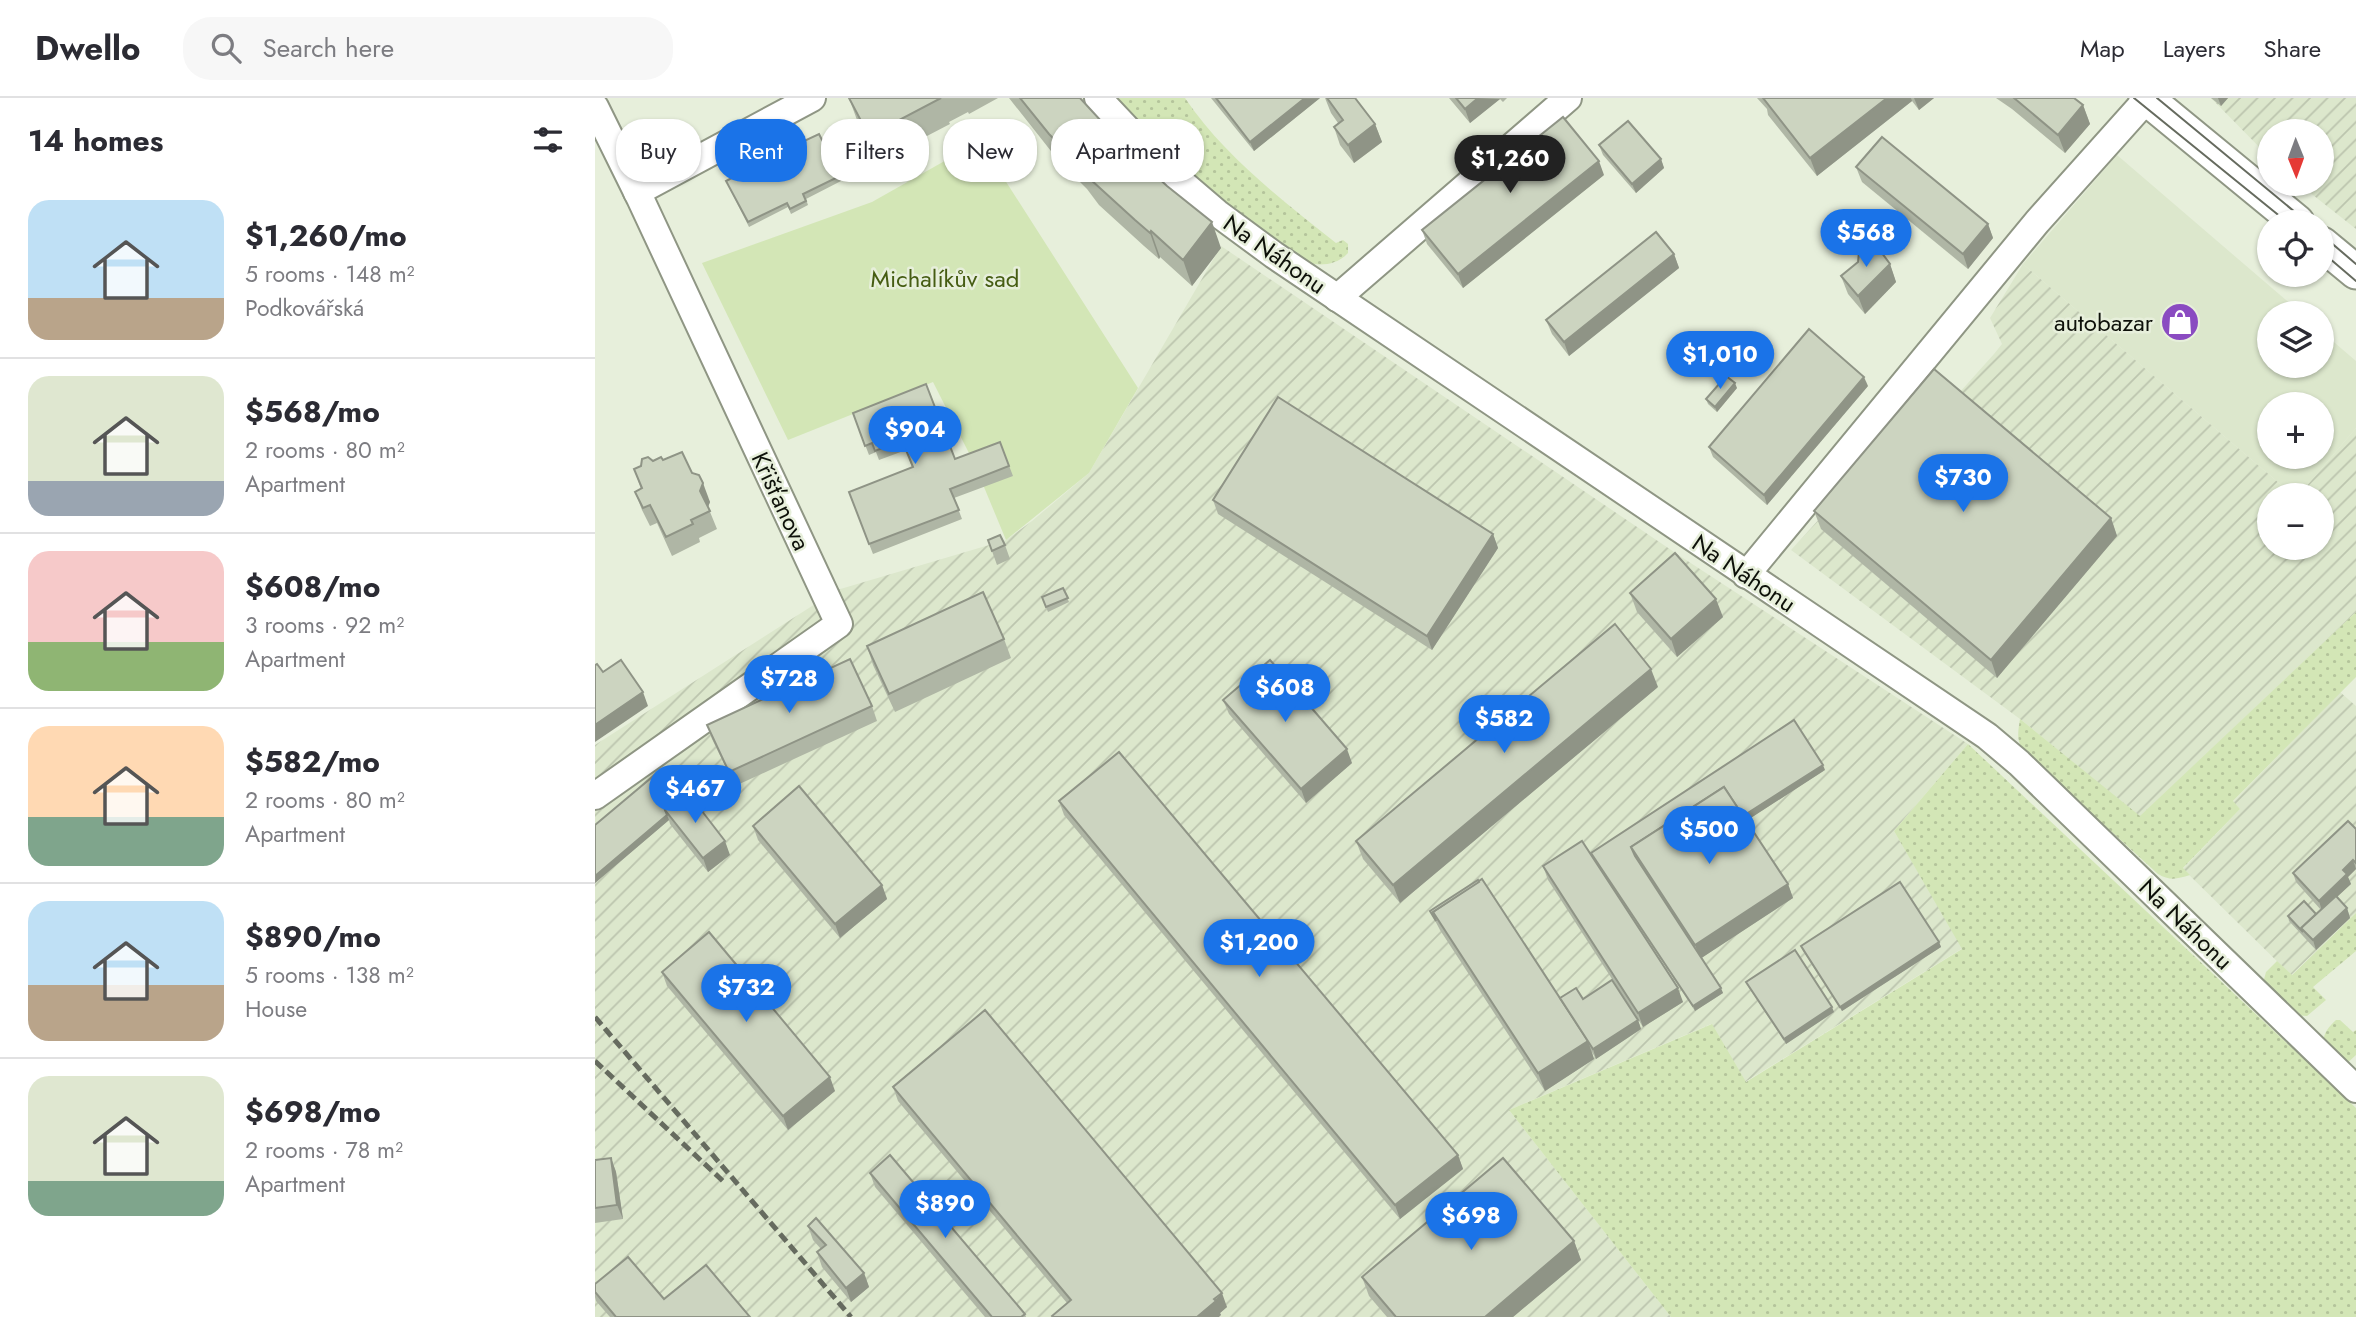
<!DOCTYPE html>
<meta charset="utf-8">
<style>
body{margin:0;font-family:Jost,sans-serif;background:#f7f7f7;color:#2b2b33;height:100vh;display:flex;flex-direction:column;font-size:26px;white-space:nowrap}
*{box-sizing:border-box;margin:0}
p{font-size:23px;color:#7c7c81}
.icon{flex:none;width:38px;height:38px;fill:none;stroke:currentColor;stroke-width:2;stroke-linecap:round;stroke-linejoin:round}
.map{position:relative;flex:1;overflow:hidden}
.side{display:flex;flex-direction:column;background:#fff;width:595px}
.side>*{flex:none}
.hud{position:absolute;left:21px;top:21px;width:665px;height:63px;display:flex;gap:14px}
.needle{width:46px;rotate:179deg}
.controls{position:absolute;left:1662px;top:21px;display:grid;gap:14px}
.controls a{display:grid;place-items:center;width:77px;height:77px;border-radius:50%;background:#fff;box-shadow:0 2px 5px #0004;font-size:35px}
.price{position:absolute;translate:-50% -60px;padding:0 16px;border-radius:24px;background:#1a73e8;color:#fff;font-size:23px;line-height:46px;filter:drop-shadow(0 2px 4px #0008)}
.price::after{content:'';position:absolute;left:50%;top:42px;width:21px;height:16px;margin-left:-10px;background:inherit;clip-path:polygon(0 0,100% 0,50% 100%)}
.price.active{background:#222;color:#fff}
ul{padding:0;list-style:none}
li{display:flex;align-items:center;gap:21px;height:175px;padding:0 28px}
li+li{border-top:2px solid #e1e1e2}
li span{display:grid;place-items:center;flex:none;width:196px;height:140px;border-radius:21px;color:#555}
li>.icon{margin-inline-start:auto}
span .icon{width:84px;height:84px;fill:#fffc;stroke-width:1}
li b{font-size:30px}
h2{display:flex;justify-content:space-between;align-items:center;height:84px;padding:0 28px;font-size:30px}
.tag{padding:0 24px;border-radius:28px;background:#fff;box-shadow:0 2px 5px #0004;font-size:24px;line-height:63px}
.tag.active{background:#1a73e8;color:#fff}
header{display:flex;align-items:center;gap:42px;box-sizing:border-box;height:98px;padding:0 35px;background:#fff;border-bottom:2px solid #e1e1e2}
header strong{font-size:33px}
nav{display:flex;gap:38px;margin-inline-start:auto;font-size:24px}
.search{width:490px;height:63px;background:#f7f7f7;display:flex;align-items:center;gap:18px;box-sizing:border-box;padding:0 24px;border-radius:28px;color:#7c7c81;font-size:26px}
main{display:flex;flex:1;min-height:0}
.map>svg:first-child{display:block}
</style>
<header>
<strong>Dwello</strong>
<div class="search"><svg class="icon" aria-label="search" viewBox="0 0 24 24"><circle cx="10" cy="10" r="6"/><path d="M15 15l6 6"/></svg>Search here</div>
<nav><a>Map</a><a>Layers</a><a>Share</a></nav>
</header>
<main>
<section class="side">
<h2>14 homes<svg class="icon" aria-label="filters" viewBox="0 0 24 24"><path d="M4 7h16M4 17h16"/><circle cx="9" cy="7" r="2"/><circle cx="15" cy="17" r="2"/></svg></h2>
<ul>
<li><span style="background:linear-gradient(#bfe0f5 70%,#b9a48a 0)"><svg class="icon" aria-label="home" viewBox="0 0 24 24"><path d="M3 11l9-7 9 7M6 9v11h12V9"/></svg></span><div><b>$1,260/mo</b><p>5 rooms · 148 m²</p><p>Podkovářská</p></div></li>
<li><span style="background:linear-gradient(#dfe7d0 75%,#9aa5b1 0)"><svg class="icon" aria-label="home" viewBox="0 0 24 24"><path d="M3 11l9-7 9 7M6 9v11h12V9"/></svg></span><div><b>$568/mo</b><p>2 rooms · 80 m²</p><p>Apartment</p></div></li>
<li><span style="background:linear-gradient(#f6c9c9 65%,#8fb573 0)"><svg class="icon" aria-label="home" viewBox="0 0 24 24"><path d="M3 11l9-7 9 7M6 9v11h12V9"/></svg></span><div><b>$608/mo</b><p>3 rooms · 92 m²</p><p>Apartment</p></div></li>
<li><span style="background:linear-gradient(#ffd9b3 65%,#7fa58c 0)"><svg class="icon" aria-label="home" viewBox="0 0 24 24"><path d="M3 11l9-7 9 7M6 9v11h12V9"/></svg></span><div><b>$582/mo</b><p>2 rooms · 80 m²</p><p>Apartment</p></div></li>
<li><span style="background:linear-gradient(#bfe0f5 60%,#b9a48a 0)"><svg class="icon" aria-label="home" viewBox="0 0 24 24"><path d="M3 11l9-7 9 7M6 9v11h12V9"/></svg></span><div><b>$890/mo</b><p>5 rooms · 138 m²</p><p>House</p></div></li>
<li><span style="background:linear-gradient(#dfe7d0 75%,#7fa58c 0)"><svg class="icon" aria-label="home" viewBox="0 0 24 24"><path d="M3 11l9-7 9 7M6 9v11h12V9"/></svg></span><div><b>$698/mo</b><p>2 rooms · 78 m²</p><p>Apartment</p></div></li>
</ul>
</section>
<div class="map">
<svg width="1761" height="1219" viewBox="0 0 1761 1219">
<defs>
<pattern id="industrial-furrows" width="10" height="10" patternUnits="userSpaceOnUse" patternTransform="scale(1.75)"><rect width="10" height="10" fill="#dce7cc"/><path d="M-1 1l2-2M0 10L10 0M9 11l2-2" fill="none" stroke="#bcc5ae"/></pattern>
<pattern id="grass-dots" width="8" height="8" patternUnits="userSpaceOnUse" patternTransform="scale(1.75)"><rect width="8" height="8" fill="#d3e6b6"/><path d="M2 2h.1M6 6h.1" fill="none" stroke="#b4c49b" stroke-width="1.8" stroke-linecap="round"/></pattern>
</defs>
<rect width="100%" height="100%" fill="#e7efdb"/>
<path fill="#dce7cc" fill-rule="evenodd" d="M1522 57 1706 215H1675V268H1727V234L1761 263V330L1704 397H1698L1428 166ZM1675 306H1727V359H1675Z"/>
<g fill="url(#industrial-furrows)">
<path d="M1616 0H1761V131L1704 86H1727V33H1675V60Z"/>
<path d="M626 148 1088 460 1373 646 1299 733 1368 850 1150 984 1116 926 914 1012 1076 1219H0V647L242 492 411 442 437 423 494 375Z"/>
<path d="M1428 166 1698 397H1675V450H1727V397H1704L1761 330V514L1545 719 1425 621 1196 452 1345 289 1364 295 1399 256 1407 246 1395 220Z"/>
<path d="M1745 594 1761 608V815L1696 877 1588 771 1645 711 1638 704Z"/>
</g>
<g fill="url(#grass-dots)">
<path d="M521 0H590C629 58 687 102 741 145L748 142 753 146V155C742 167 727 168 711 165L613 98Z"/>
<path d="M1761 514V579L1638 703 1645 711 1588 770 1595 777C1582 781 1575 783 1563 776L1429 654C1421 642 1423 634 1425 621L1545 718Z"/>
<path d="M1373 646 1761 1010V1219H1076L914 1012 1117 926 1151 984 1367 851 1299 733Z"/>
<path d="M1761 815V853L1718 889 1731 902 1712 918 1699 917 1668 885 1671 874 1682 863 1697 877Z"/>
<path d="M1741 922H1745L1758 934 1761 932V957L1749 968C1732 949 1718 943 1741 922Z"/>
</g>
<path fill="#d3e6b6" d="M385 43 543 290 494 375 411 442 379 365 338 284 193 342 107 165 277 104Z"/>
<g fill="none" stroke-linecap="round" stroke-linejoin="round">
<defs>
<g id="minor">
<path d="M503 0 567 68 622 115 679 157 1392 638 1424 665 1761 991"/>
<path d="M0 9 45 100 244 526 0 698"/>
<path d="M42 94 217 0"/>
<path d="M742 200 973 0"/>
<path d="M1151 477 1442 124 1552 1"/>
</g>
<g id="tertiary">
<path d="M1551 0 1702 124"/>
<path d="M1727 146 1761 174"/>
</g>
</defs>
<use href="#minor" stroke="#8f9684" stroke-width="30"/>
<use href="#tertiary" stroke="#8f9684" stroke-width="37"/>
<use href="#minor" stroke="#fff" stroke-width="26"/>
<use href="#tertiary" stroke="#fff" stroke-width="33"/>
<g stroke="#666b5f" stroke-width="2">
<path d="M1539 0 1692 124"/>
<path d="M1562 0 1712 124"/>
<path d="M1727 137 1761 166"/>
<path d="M1727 154 1761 183"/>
</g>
<g stroke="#666b5f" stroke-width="5" stroke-dasharray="10 5" stroke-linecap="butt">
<path d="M0 919 256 1219"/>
<path d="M0 963 131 1086"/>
</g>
</g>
<g fill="#afb6a5">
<path d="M254 0H403L374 16 373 14 354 24 355 26 284 63 262 22Z"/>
<path d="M414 0H485L626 150 597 188 565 159 564 161 549 148 504 107 492 91 463 62Z"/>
<path d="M616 0H725L659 53Z"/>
<path d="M730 0H760L780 26 787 44 759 65 745 47 739 29 743 25 736 15Z"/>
<path d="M854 0H912L908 4 905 1 875 25Z"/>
<path d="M1162 0H1339L1324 12 1317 3 1222 78 1173 17 1172 11Z"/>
<path d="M1401 0H1479L1488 7 1495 26 1470 55 1417 11Z"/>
<path d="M1616 0H1633L1626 8Z"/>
<path d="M1004 47 1066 61 1069 70 1041 95 1008 57Z"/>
<path d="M1261 69 1393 126 1398 140 1373 171 1267 84Z"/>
<path d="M1009 77 868 190 832 146 827 132Z"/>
<path d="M245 78 246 83 211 101 213 107 196 116 193 109 154 129 131 83Z"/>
<path d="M1079 156 1084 170 974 258 957 236 951 222Z"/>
<path d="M1295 166 1301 184 1270 216 1253 196 1246 178Z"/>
<path d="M1273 288 1172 407 1118 359 1114 349Z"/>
<path d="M1142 290 1122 314 1113 306 1111 301Z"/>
<path d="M258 315 360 361 405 344 418 378 359 400 367 421 278 456 254 394 317 369 311 352 284 362 281 354 274 357Z"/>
<path d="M68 362 97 375 115 404 113 409 122 431 104 440 105 444 77 458 62 425 55 428 47 412 40 394 46 391 39 371 58 363Z"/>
<path d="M618 402 898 436 903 450 837 552 623 416Z"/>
<path d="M1219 413 1516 420 1522 438 1402 580 1226 431Z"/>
<path d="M393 442 410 447 415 461 402 467Z"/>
<path d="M468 490 474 504 453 514 447 499Z"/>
<path d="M1035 495 1128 519 1082 559 1042 514Z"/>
<path d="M409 541 416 560 300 614 278 567 272 548Z"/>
<path d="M1063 589 805 805 768 761 761 743Z"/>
<path d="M628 602 757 665 711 705 634 616Z"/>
<path d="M277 608 282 623 140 688 117 641 112 627Z"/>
<path d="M1230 672 1151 723 1193 786 1198 800 1106 860 1128 895 1100 913 998 759 996 755Z"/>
<path d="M85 701 135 757 113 774 75 726 74 722 0 785V727Z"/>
<path d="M464 703 863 1057 868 1071 805 1121 469 717Z"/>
<path d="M158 728 287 787 292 801 245 840 163 742Z"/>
<path d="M1761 731V771L1753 779 1756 786 1741 799 1752 810 1755 820 1721 852 1694 823 1693 818 1721 816 1726 812 1701 784 1698 775Z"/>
<path d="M948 768 1088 904 1048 929 953 782Z"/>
<path d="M835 813 965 900 988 901 1043 922 1046 931 1001 961 997 954 999 961 950 993 845 832Z"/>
<path d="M1344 844 1346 849 1247 913 1208 853 1206 848Z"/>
<path d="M67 874 240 993 193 1032 72 888Z"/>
<path d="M1151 884 1239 914 1191 946 1153 888Z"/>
<path d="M298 989 632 1209 625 1215 626 1217 472 1205 303 1003Z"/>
<path d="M16 1060 21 1074 28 1121 0 1125V1062Z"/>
<path d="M275 1075 430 1216 431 1219H390L280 1089Z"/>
<path d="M213 1128 269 1175 274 1189 256 1204 227 1169 222 1154 226 1151 218 1142Z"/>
<path d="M979 1143 986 1162 918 1219H792L774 1198 767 1179Z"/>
<path d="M0 1186 69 1201 155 1219H15L1 1203 0 1199Z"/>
</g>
<g fill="#8f9486">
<path d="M710 0H725L659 53 655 44Z"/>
<path d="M883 0 905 1 875 25 870 11Z"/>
<path d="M1292 0H1316L1317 3 1222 78 1215 60Z"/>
<path d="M1319 0H1339L1324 12Z"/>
<path d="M1623 0H1633L1626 8Z"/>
<path d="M1488 7 1495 26 1470 55 1463 37Z"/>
<path d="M780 26 787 44 759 65 753 47Z"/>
<path d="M1066 61 1069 70 1041 95 1037 86Z"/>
<path d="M1004 63 1009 77 868 190 863 176Z"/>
<path d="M617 124 626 150 597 188 588 162Z"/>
<path d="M1393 126 1398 140 1373 171 1368 156Z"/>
<path d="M556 133 565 159 564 161 555 135Z"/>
<path d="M1079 156 1084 170 974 258 969 244Z"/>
<path d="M1295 166 1301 184 1270 216 1263 198Z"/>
<path d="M1269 279 1273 288 1172 407 1169 397Z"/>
<path d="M1140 285 1142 290 1122 314 1120 309Z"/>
<path d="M108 385 115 404 112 411 105 393Z"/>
<path d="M1516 420 1522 438 1402 580 1396 562Z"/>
<path d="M898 436 903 450 837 552 832 538Z"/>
<path d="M1121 501 1128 519 1082 559 1076 541Z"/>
<path d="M1056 571 1063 589 805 805 798 787Z"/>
<path d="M48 594 53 608 0 644V627Z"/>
<path d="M752 651 757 665 711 705 706 691Z"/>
<path d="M1228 667 1230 672 1148 725 1146 720Z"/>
<path d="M72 717 74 722 0 785V778Z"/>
<path d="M130 743 135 757 113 774 108 760Z"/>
<path d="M1758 762 1761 771 1753 779 1756 786 1727 813 1724 803 1748 772Z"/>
<path d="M1193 786 1198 800 1105 861 1100 847Z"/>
<path d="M287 787 292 801 245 840 240 826Z"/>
<path d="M1752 810 1755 820 1721 852 1718 842Z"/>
<path d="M1344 844 1346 849 1247 913 1245 909Z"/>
<path d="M1083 890 1088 904 1048 929 1043 915Z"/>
<path d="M1126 890 1128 895 1100 913 1098 908Z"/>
<path d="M1237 909 1239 914 1191 946 1189 941Z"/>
<path d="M1043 922 1046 931 1001 961 998 951Z"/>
<path d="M993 943 999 961 950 993 943 975Z"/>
<path d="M235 979 240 993 193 1032 188 1018Z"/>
<path d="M863 1057 868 1071 805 1121 800 1107Z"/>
<path d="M16 1060 21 1074 28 1121 22 1107Z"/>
<path d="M979 1143 986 1162 918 1219H890Z"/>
<path d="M269 1175 274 1189 256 1204 251 1190Z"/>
<path d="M627 1195 632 1209 625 1215 626 1217 624 1219H602Z"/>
</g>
<g fill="#ccd4c0" stroke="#8f9486" stroke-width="2">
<path d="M254 0H346L274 38Z"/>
<path d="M425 0H485L530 49 572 88 617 124 588 162 556 133 555 135 540 122 495 81 483 65 454 36Z"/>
<path d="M621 0H710L655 44Z"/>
<path d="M732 0H760L780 26 753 47 739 29 748 22Z"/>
<path d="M861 0H883L870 11Z"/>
<path d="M1168 0H1292L1215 60Z"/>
<path d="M1419 0H1479L1488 7 1463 37Z"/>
<path d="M968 19 1004 63 863 176 827 132Z"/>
<path d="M1033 23 1066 61 1037 86 1004 47Z"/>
<path d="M224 36 245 78 208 96 211 103 195 111 192 105 153 124 131 83 162 67V65Z"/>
<path d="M1287 39 1393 126 1368 156 1261 69Z"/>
<path d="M1061 134 1079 156 969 244 951 222Z"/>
<path d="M1281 147 1295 166 1263 198 1246 178 1263 164 1264 154 1270 148Z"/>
<path d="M1214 231 1269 279 1169 397 1114 349Z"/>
<path d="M1339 271 1516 420 1396 562 1219 413Z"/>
<path d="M1131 278 1140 285 1120 309 1111 301Z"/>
<path d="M331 286 360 361 405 344 414 368 355 391 364 412 274 446 254 394 318 369 307 342 280 353 277 345 270 348 258 315Z"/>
<path d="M683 299 898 436 832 538 618 402Z"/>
<path d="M87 354 97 375 104 377 108 385 105 393 115 413 96 422 98 426 71 439 55 407 48 410 40 394 47 390 39 371 46 368 47 361 53 359 58 363 66 359 68 362Z"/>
<path d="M405 437 410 447 397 453 393 442Z"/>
<path d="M1080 455 1121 501 1076 541 1035 495Z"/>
<path d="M468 490 473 500 451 509 447 499Z"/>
<path d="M388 494 409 541 294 596 272 548Z"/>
<path d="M1020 526 1056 571 798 787 761 743Z"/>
<path d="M255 561 277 608 134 674 112 627Z"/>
<path d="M26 562 48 594 0 627V567L2 566 8 574Z"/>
<path d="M675 562 752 651 706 691 628 602Z"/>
<path d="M1199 622 1228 667 1148 718 1129 689 1036 749 1040 758 1126 890 1098 908 996 755Z"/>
<path d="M524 654 863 1057 800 1107 464 703Z"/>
<path d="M62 675 85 701 70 712 72 717 0 778V727Z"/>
<path d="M204 688 287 787 240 826 158 728Z"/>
<path d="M1129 689 1193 786 1100 847 1036 749Z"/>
<path d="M93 695 130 743 108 760 70 712Z"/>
<path d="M1753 723 1761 731V765L1758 762 1748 772 1752 776 1724 803 1698 775Z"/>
<path d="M987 743 1083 890 1043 915 948 768Z"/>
<path d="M887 781 993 943 943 975 838 814Z"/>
<path d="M883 782 884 784 838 814 841 823 835 813Z"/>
<path d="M1305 784 1344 844 1245 909 1206 848Z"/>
<path d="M1741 798 1752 810 1718 842 1706 830Z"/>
<path d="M1709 803 1721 816 1706 830 1708 834 1693 818Z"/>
<path d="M114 834 235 979 188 1018 67 874Z"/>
<path d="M1200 852 1237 909 1189 941 1151 884Z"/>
<path d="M1017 882 1043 922 998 951 965 900 981 890 988 901Z"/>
<path d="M390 912 627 1195 619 1201 621 1203 602 1219H458L457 1218 476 1202 298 989Z"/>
<path d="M295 1057 430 1216 426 1219H397L275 1075Z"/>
<path d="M16 1060 22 1107 0 1110V1062Z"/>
<path d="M908 1060 979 1143 890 1219H801L767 1179Z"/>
<path d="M221 1120 269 1175 251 1190 222 1154 231 1147 213 1128Z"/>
<path d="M33 1159 69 1201 111 1167 155 1219H21L0 1194V1186Z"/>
</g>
<defs>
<symbol id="shop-disc" viewBox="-11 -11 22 22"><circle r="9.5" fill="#8a4bc1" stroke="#e7efdb"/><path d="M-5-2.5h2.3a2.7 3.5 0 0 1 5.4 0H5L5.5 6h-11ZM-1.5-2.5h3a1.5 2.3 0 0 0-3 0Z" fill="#fff"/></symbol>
</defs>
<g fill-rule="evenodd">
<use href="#shop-disc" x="1563" y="202" width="44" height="44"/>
</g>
<g text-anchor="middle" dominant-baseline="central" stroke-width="5" stroke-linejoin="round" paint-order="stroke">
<g font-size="24" fill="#0d1009" stroke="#e7efdb">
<text transform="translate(680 156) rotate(35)">Na Náhonu</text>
<text transform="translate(186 403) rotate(65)">Křišťanova</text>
<text transform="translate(1149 475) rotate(34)">Na Náhonu</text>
<text transform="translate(1591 826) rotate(44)">Na Náhonu</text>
</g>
<g font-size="24" fill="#465d13" stroke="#e7efdb">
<text x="350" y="180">Michalíkův sad</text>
</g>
<g font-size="24" fill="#0d1009" stroke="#e7efdb" text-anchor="end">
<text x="1558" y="224">autobazar</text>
</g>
</g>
</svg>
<div class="controls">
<a><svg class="needle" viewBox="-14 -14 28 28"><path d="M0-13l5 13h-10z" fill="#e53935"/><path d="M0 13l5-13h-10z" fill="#7c7c81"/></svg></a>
<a><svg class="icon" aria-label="locate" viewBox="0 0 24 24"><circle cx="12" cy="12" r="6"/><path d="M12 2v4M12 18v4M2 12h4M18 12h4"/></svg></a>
<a><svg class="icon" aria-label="layers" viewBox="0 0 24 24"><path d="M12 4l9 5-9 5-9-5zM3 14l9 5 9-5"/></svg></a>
<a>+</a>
<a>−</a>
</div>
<b class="price active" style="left:915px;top:97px">$1,260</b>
<b class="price" style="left:1271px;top:171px">$568</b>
<b class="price" style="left:1125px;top:293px">$1,010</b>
<b class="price" style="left:320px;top:368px">$904</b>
<b class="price" style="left:1368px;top:416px">$730</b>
<b class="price" style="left:194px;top:617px">$728</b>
<b class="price" style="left:690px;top:626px">$608</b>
<b class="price" style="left:909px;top:657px">$582</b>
<b class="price" style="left:100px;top:727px">$467</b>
<b class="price" style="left:1114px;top:768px">$500</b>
<b class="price" style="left:664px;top:881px">$1,200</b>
<b class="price" style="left:151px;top:926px">$732</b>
<b class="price" style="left:350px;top:1142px">$890</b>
<b class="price" style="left:876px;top:1154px">$698</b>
<div class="hud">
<a class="tag">Buy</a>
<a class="tag active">Rent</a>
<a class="tag">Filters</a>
<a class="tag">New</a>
<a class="tag">Apartment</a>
</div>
</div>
</main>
